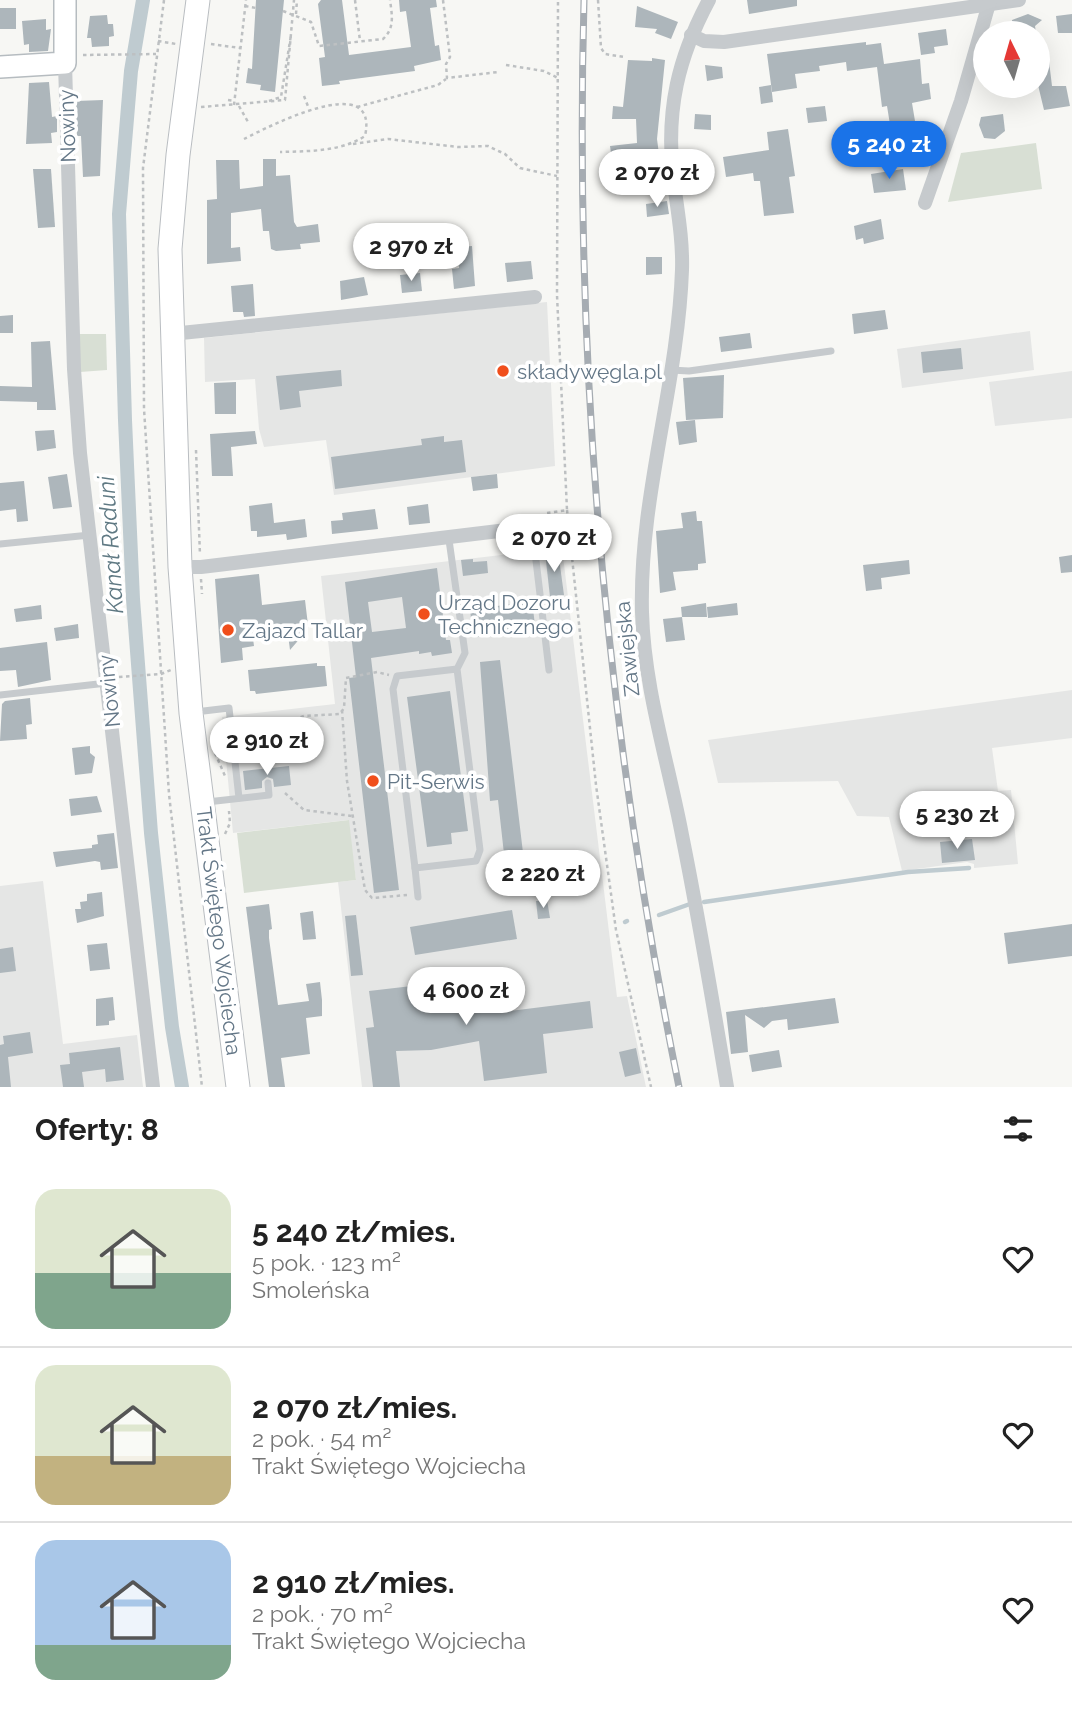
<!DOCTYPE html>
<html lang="pl">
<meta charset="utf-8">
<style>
body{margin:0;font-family:Raleway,sans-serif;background:#f6f6f6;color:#222;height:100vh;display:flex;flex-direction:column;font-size:26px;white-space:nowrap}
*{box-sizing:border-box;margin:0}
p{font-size:23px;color:#767676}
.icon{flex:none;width:38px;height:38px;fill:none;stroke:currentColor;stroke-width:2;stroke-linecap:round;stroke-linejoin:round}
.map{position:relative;height:1087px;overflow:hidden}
.side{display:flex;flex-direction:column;background:#fff;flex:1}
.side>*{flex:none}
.needle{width:46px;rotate:355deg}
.tools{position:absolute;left:973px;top:21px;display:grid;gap:14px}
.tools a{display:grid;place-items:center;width:77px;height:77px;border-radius:50%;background:#fff;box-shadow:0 7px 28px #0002;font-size:35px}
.price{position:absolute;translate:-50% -60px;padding:0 16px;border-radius:24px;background:#fff;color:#222;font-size:23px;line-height:46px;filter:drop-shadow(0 2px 4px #0008)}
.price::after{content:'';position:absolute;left:50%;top:42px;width:21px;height:16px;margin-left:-10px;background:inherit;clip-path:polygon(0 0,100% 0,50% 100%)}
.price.current{background:#1a73e8;color:#fff}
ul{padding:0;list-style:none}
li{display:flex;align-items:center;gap:21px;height:175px;padding:0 35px}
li+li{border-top:2px solid #e0e0e0}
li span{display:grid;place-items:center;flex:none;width:196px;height:140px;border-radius:21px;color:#555}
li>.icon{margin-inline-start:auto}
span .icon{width:84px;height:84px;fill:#fffc;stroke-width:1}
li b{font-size:30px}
h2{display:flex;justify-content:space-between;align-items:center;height:84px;padding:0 35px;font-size:30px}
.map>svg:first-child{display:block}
</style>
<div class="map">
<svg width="1072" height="1087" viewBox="0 0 1072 1087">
<rect width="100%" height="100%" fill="#f7f7f4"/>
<g fill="#e5e6e5">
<path d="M547 302 555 466 334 495 326 440 264 447 259 429 255 379 205 382 204 338Z"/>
<path d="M1030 331 1034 370 902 388 897 349Z"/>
<path d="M1072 371V418L995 426 989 382Z"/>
<path d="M562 548 617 997 627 996 646 1087H362L338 882 356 880 348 820 233 833 222 717 335 704 321 576Z"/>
<path d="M1072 690V738L992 748 998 791 1011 790 1018 864 974 868V864L967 862 902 871 889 817 857 816 838 781 718 783 708 740Z"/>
<path d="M43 881 63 1044 137 1035 143 1087H0V886Z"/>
</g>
<g fill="#d8dfd4">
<path d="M1036 143 1042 189 948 202 961 153Z"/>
<path d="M79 334H106L107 370 80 372Z"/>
<path d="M349 820 356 880 244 893 237 833Z"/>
</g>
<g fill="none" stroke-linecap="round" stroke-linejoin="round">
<g stroke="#bfcbd0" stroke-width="4.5">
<path d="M704 902 908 872 969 868"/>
<path d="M659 915 690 904"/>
<path d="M625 922 627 921"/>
</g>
<path stroke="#bfcbd0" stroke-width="14" d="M143 0 131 71 119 214 125 420 133 599 151 833 172 1027 182 1087"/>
</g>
<g fill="#adb6bb" fill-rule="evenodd">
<path d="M256 0H284L275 92 260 90 261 85 246 83 248 68 252 69Z"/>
<path d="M321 0H342L349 55 411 47 406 11 400 12 399 0H436L437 7 430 8 435 46 439 45 441 60 414 66 415 71 339 81 340 84 322 86 319 58 325 57 318 4Z"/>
<path d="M747 0H797V6L749 14Z"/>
<path d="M637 6 678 22 671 39 655 33 657 29 635 27Z"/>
<rect x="0" y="8" width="16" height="21"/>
<path d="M1028 14 1042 20 1035 26 1036 33H1013L1012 20Z"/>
<path d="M1072 14V33H1058L1056 16Z"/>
<path d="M107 15 108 24H113L114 36 109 37V46L92 47 91 38H87L90 16Z"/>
<path d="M46 19V30L51 29 48 51 29 52V44L24 45 22 21Z"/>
<path d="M946 29 948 45 934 47 935 53 921 55 918 33Z"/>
<path d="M866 42V45L881 43 884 64 920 59 922 84 929 83 931 99 912 103 918 139 893 143 887 106 882 107 877 67 847 71 846 62 819 66 820 71 795 74 797 88 772 92 767 54Z"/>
<path d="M1048 53 1052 86H1066L1070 106 1044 110 1038 85V54Z"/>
<path d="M652 58 665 60 657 139 662 177 645 179 642 157 612 160 610 146 637 143 636 119H612L613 106 623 107 628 60 652 61Z"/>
<path d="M705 65 722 67 723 78 707 81Z"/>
<path d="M49 82 52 117 57 116V132L51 133 52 143 26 144 29 83Z"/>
<path d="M771 85 773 102 761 104 759 87Z"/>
<path d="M103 100 100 176 83 177 81 136H77L76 101Z"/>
<path d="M825 106 827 121 808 123 806 108Z"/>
<path d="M695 114 711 115V130L694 129Z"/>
<path d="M1003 114 1005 131 995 139 984 138 979 125 981 117Z"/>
<path d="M788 129 795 176 789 177 794 213 764 216 760 181H754L753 173 726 177 723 157 769 150 767 132Z"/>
<path d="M263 159H276V176L290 175 294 222 297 227 318 224 320 242 300 244 301 249 276 251 271 249 269 231H263L261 209 231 213V248L240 247 241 261 207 264V200L217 199 216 160H239L240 189 263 186Z"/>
<path d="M33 169H51L55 227 38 228Z"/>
<path d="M903 169 906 190 874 193 871 174Z"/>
<path d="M667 201 669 214 647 217 646 204Z"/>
<path d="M881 219 884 239 864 244 863 238 856 240 854 226Z"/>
<path d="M472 246 475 286 454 289 452 269 459 268 457 247Z"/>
<path d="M646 257H662V274L646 275Z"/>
<path d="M531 261 533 279 507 282 505 263Z"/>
<path d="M420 273 422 291 402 293 400 275Z"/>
<path d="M364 277 368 295 341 300 340 281Z"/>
<path d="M253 284 255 316 244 317 243 312H233L231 286Z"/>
<path d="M885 310 888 329 854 334 852 314Z"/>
<path d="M13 315V333H0V316Z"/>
<path d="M750 333 752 348 721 352 719 337Z"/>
<path d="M50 341 56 410H37V402L0 401V386L32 387 31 342Z"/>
<path d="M961 348 963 369 923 373 921 352Z"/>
<path d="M341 370 342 386 299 391 301 407 280 410 276 376Z"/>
<path d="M724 375 723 418 686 420 683 378Z"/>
<path d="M236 382V414H215L214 383Z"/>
<path d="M695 420 697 442 679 445 676 422Z"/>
<path d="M54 430 56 448 37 451 35 431Z"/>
<path d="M255 431 257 444 231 447 233 476H212L210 434Z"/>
<path d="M444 436V442L462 440 466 472 335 489 331 457 422 445 421 439Z"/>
<path d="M67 474 72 507 53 509 48 477Z"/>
<path d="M497 474 498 488 473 491 471 477Z"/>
<path d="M24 481 28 521 17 522 16 509 0 511V483Z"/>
<path d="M272 503 274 523 305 519 307 537 287 540 286 534 257 537V531H251L249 506Z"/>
<path d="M428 504 430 523 409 525 407 507Z"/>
<path d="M375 509 378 529 332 534 331 521 343 520 342 513Z"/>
<path d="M696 511 697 521H702L706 563 698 564V570L673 572 676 590 660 593 656 531 683 528 681 513Z"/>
<path d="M558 551 564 595 550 597 545 552Z"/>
<path d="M1072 555V572L1061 573 1059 557Z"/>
<path d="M473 559V562L487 561 488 573 463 576 461 560Z"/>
<path d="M909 560 910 574 881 578 882 589 866 591 863 565Z"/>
<path d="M437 568 446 640H450L452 653 432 656 431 652 419 654V651L371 658 399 890 374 893 349 678 356 677 345 582ZM402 597 406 628 372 632 368 602Z"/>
<path d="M259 574 262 605 305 600 308 625 301 626 302 636 290 650 287 627 252 631 254 646 242 648 243 660 221 663 215 579Z"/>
<path d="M532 602 536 632 473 637 470 609Z"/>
<path d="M706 603 707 617H682L681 607Z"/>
<path d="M737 603 738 615 708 618 707 607Z"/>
<path d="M41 605 42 619 16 622 14 609Z"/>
<path d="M682 617 685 640 666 642 663 619Z"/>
<path d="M78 624 79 638 56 641 54 628Z"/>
<path d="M47 642 51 680 18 687 16 670 0 671V648Z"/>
<path d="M500 660 524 861 505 863 498 800 490 801 480 662Z"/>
<path d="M317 663V666H325L327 686 256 694 255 691H250L248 670Z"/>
<path d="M450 691 468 831 451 833 452 844 427 847 407 697Z"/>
<path d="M30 698 32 724 26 725 27 739 0 741 2 704 5 701Z"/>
<path d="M265 719 267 736 240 739 238 722Z"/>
<path d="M90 746V753L95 757 92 773 75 775 72 748Z"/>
<path d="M289 766 291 785 274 787 273 779 267 777 262 781V788L245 790 243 771Z"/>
<path d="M97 796 102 812 71 816 69 799Z"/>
<path d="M114 833 118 868 101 870 100 862 95 861 56 867 53 852 92 848V845L98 844 97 835Z"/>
<path d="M972 839 975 860 942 863 940 842Z"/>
<path d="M102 892 104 916 77 923 75 909H81L80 902 87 901V894Z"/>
<path d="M547 900 550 918 538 919 536 901Z"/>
<path d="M269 904 272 929 269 930V938L278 1005 309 1001 306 984 320 982 322 1000V1016L306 1018 310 1054 281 1058 285 1087H269L246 907Z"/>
<path d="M512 910 517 939 415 955 410 927Z"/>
<path d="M313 911 316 939 303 940 300 913Z"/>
<path d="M356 915 363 975 351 976 345 916Z"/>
<path d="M1072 924V956L1008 964 1004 933Z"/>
<path d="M107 943 110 969 90 971 87 945Z"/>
<path d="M13 947 16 971 0 973V949Z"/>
<path d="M506 975 510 1011 590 1001 593 1028 543 1034 547 1073 484 1081 479 1041 431 1050 396 1051 400 1087H373L366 1028 374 1027 369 991Z"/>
<path d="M113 997 115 1020 109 1021V1025L96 1026V999Z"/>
<path d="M835 998 839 1023 788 1030 787 1019 772 1021 764 1028 745 1015 748 1052 731 1054 726 1012Z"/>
<path d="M30 1032 33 1053 8 1057 11 1087H0V1045L4 1044 3 1036Z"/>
<path d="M120 1047 124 1080 106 1082 105 1069 82 1072 84 1087H63L60 1065 70 1064 69 1053Z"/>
<path d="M636 1048 641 1073 625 1077 619 1052Z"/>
<path d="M779 1050 782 1067 752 1072 749 1055Z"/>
</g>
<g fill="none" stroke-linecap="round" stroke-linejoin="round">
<defs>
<path id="secondary" d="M0 67 65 63V0"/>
<path id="primary" d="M198 0 178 155 170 249 180 567 191 713 238 1087"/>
</defs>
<use href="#secondary" stroke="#b6bcc0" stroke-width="24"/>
<use href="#primary" stroke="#b9bdc1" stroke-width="25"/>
<g stroke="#bdc0c2" stroke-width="2.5" stroke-dasharray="3.5 3.5" stroke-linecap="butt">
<path d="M164 0 143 168 144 409 169 794 202 1087"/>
<path d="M355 0 360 41"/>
<path d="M443 0 450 57 446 64 447 78 498 72"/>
<path d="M598 0 601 48 605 54 624 57"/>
<path d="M245 6 256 8"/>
<path d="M283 11 311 22 319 46 383 39C395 28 392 15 390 0"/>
<path d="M296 14 297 0"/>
<path d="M158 41 176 44"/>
<path d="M211 44 240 48"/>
<path d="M83 55 156 54"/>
<path d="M506 65 544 71 558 78"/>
<path d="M304 96 309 109"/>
<path d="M228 100 235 101"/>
<path d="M269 101 281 97 291 35"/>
<path d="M234 105 246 0"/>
<path d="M239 106 248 122"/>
<path d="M201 107 285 100 294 0"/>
<path d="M357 107 438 85 446 79"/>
<path d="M244 139C266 128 380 68 365 136 340 152 309 151 280 152"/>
<path d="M353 144 388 139 458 147 488 146 505 154 520 168 557 176"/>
<path d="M196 450 200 555"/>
<path d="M567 510 596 785 616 930 651 1087"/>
<path d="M547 513 567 510 557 295 558 0"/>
<path d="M201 579 202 594"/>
<path d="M119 677 161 674 171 670"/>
<path d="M342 710 347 781 365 890 372 898 407 895"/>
<path d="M274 726 304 716 340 714 344 708 346 678 377 672 389 675"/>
<path d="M215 753 225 776"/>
<path d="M285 793 304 810 352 816"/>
<path d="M225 834 230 823 229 811"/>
</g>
<g stroke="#c6cacd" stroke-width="7">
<path d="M671 370 689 371 831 351"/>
<path d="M532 527 549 670"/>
<path d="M449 540 465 653 457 669 480 850 476 861 415 868 393 689 397 676 457 669"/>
<path d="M0 544 90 535"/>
<path d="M0 695 107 683"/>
<path d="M195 712 229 708 239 798"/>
<path d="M235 760 264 757 265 760"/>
<path d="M207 802 269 795 268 783"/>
<path d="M415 868 418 897"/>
</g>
<g stroke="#c6cacd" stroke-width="14">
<path d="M709 0C678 58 666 109 673 176 677 208 683 238 682 270 678 385 639 496 642 612 644 688 668 761 682 835 699 919 713 1003 727 1087"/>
<path d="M691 35 704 41 724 42 1019 0"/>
<path d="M65 63 74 369 80 453 153 1087"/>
<path d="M925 203 961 101 990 0"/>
<path d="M171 334 535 297"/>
<path d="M180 567H201L532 527"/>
</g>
<use href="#secondary" stroke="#fff" stroke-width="21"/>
<use href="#primary" stroke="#fff" stroke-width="23"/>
<defs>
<path id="rail" d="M584 0C574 365 606 729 679 1087"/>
</defs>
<use href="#rail" stroke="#a6acb2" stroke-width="7"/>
<use href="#rail" stroke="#fff" stroke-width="4.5" stroke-dasharray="13" stroke-linecap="butt"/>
</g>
<g fill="#f04e1b" stroke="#fff" stroke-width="2.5">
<circle cx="503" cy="371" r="7"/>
<circle cx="424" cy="614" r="7"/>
<circle cx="228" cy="630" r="7"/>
<circle cx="373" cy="781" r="7"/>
</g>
<g text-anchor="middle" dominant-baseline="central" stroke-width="7" stroke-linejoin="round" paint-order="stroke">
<g font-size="21" fill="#647787" stroke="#fff">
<text transform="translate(67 126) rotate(-92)">Nowiny</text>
<text transform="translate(627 649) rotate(-96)">Zawiejska</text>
<text transform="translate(109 691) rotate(-96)">Nowiny</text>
<text transform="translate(219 931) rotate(83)">Trakt Świętego Wojciecha</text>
</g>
<g font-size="21" fill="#647787" stroke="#fff" text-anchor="start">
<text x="517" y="371">składywęgla.pl</text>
<text x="438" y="602">Urząd Dozoru<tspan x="438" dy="24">Technicznego</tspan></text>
<text x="242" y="630">Zajazd Tallar</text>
<text x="387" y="781">Pit-Serwis</text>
</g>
<g font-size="23" font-style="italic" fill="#5f7983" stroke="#fff">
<text transform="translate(110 545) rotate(-94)">Kanał Raduni</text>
</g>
</g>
</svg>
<div class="tools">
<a><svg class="needle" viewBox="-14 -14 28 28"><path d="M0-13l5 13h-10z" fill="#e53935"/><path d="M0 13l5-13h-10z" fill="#767676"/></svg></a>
</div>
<b class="price current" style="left:889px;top:181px">5 240 zł</b>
<b class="price" style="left:657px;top:209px">2 070 zł</b>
<b class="price" style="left:411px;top:283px">2 970 zł</b>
<b class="price" style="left:554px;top:574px">2 070 zł</b>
<b class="price" style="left:267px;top:777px">2 910 zł</b>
<b class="price" style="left:957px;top:851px">5 230 zł</b>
<b class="price" style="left:543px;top:910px">2 220 zł</b>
<b class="price" style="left:466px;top:1027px">4 600 zł</b>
</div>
<section class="side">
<h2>Oferty: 8<svg class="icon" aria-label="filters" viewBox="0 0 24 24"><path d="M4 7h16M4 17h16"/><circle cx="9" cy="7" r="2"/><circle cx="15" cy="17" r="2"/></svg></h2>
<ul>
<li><span style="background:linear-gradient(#dfe7d0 60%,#7fa58c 0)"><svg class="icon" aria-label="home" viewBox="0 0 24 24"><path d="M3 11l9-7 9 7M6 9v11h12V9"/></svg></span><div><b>5 240 zł/mies.</b><p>5 pok. · 123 m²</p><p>Smoleńska</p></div><svg class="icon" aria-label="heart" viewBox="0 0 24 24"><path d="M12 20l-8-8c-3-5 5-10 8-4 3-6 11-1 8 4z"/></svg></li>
<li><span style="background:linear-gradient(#dfe7d0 65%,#c2b280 0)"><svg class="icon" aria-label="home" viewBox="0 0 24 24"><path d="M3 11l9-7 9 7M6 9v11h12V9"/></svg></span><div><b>2 070 zł/mies.</b><p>2 pok. · 54 m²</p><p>Trakt Świętego Wojciecha</p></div><svg class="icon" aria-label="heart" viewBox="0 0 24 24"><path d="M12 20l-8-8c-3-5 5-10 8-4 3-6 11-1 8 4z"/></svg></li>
<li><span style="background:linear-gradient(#a9c7e8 75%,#7fa58c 0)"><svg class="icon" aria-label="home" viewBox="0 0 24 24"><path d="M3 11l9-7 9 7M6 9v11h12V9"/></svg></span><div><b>2 910 zł/mies.</b><p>2 pok. · 70 m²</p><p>Trakt Świętego Wojciecha</p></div><svg class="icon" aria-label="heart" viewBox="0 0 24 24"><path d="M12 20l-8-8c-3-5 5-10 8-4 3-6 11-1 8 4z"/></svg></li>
</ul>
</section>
